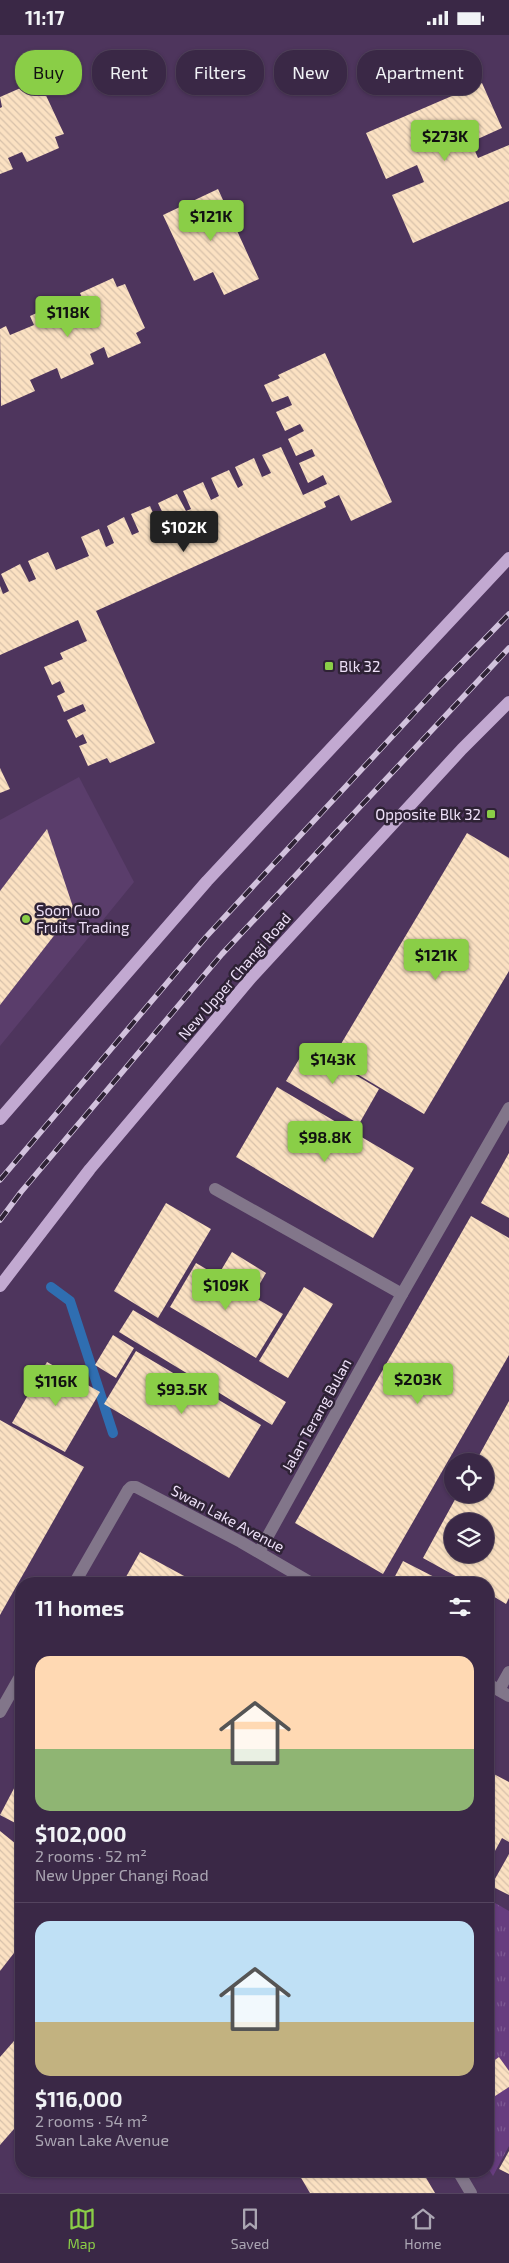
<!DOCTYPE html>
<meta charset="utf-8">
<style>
body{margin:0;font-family:"Exo 2",sans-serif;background:#41304d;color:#f1f3f6;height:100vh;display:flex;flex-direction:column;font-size:19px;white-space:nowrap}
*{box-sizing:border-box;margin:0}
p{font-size:16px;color:#aba6b3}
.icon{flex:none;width:28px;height:28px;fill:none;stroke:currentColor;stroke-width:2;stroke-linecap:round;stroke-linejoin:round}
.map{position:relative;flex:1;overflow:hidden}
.details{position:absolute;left:15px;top:1542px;width:479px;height:600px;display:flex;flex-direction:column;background:#3a2846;border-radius:20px;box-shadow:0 1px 4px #0004,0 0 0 1px #54445f}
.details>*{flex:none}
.hud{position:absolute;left:15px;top:15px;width:480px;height:45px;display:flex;gap:10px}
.tools{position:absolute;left:444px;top:1418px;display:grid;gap:10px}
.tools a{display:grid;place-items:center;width:50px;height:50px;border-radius:50%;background:#3a2846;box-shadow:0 1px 4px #0004,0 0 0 1px #54445f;font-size:25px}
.price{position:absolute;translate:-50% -42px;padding:0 11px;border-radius:5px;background:#8ace47;color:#111;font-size:16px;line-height:32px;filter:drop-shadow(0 1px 2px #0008)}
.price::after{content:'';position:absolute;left:50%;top:30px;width:15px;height:11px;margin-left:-8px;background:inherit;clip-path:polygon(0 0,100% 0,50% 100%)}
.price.current{background:#222;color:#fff}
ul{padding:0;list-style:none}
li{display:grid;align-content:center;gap:10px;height:265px;padding:0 20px}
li+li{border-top:1px solid #54445f}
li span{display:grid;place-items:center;height:155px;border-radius:15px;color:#555}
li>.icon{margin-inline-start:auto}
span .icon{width:90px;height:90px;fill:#fffc;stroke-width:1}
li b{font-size:21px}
h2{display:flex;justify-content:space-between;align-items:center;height:60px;padding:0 20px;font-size:21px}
.pill{padding:0 18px;border-radius:20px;background:#3a2846;box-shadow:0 1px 4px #0004,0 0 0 1px #54445f;font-size:18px;line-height:45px}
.pill.current{background:#8ace47;color:#111}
.status{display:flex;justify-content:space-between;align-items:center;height:35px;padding:0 25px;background:#3a2846;direction:ltr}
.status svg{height:14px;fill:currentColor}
.tabs{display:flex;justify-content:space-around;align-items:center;height:70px;border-top:1px solid #54445f;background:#3a2846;font-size:14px;color:#aba6b3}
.tabs a{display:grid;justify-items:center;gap:2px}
.tabs .current{color:#8ace47}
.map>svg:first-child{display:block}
</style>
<div class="status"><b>11:17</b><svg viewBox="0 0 49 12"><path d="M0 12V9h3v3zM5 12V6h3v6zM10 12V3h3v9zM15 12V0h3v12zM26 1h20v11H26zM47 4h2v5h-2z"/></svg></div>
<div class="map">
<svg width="509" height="2158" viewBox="0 0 509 2158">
<defs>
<pattern id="grass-tufts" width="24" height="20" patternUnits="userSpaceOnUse" patternTransform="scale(1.25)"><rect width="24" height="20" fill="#673d7f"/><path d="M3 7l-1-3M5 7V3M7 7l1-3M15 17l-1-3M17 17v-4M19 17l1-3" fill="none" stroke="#7d5992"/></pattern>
<pattern id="building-back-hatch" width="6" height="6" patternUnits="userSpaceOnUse" patternTransform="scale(1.25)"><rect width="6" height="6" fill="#fbe1c2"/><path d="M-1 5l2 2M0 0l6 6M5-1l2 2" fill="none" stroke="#d7c1aa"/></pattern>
</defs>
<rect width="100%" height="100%" fill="#4e355d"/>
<path fill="#5a3d6b" d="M79 742 134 847 0 1011V785Z"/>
<path fill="url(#grass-tufts)" d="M488 1864 509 1876V2111L493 2141 488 2133Z"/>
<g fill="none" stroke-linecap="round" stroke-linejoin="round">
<path stroke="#2f6eb1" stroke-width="10" d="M51 1252 70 1266 113 1398"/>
</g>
<g fill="url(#building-back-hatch)" fill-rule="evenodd">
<path d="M32 48 36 57 43 54 64 99 55 102 59 113 27 127 22 117 8 123 13 134 0 139V73L2 72 0 62Z"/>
<path d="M482 48 502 93 471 107 478 123 509 110V166L413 208 392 160 424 147 417 130 386 144 366 98Z"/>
<path d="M218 154 259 244 224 260 213 237 194 246 163 180Z"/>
<path d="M113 243 117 252 125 249 145 293 136 298 141 308 108 323 104 312 90 319 94 329 61 344 57 333 30 345 35 356 1 371 0 294 6 291 10 300 34 290 30 281 66 265 70 274 84 268 80 258Z"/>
<path d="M325 318 392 467 351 486 339 460 324 467 326 472 96 576 155 708 110 728 107 723 88 731 79 711 87 708 83 699 76 703 67 685 86 676 83 669 64 677 57 661 65 657 60 646 52 650 44 632 63 624 60 618 87 606 78 585 0 620V551L3 559 9 556 1 539 20 529 29 547 36 544 28 526 48 517 56 535 89 521 81 502 99 494 106 512 114 508 107 491 124 482 132 500 139 497 131 479 150 471 158 489 166 485 158 468 177 459 186 476 191 474 183 456 203 447 211 465 219 461 211 443 229 435 238 453 243 450 235 432 254 423 262 442 271 438 262 420 281 412 303 460 327 449 323 440 308 448 299 428 315 421 312 414 296 421 288 404 304 396 300 389 285 396 276 377 292 370 288 361 272 367 264 350 280 343 278 340Z"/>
<path d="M0 733 10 754 0 758Z"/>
<path d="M47 794 74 875 0 970V856Z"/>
<path d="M467 798 509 823V936L424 1079 332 1024Z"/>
<path d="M307 1011 379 1054 359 1089 286 1046Z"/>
<path d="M277 1052 414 1133 373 1203 236 1122Z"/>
<path d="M509 1118V1183L481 1168Z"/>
<path d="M166 1168 211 1194 158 1283 114 1256Z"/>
<path d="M471 1181 509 1203V1320L383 1539 295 1488Z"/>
<path d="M232 1217 266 1238 255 1257 220 1237Z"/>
<path d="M196 1228 283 1279 256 1323 170 1272Z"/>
<path d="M304 1252 333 1269 288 1343 259 1326Z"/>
<path d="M133 1275 286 1367 272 1390 119 1297Z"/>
<path d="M113 1300 134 1313 116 1343 95 1330Z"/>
<path d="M136 1316 261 1390 229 1443 104 1369Z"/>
<path d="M47 1327 100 1357 65 1417 12 1388Z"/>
<path d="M509 1366V1563L506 1569 488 1558V1549H470L423 1523 458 1459H485V1426H476ZM452 1486H485V1519H452Z"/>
<path d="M0 1385 84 1432 0 1580Z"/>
<path d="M140 1517 186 1542 183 1549H122Z"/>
<path d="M403 1526 448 1549H391Z"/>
<path d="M488 1736 509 1747V1807L502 1803 488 1829Z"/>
<path d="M21 1740V1791L0 1780Z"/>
<path d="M0 1796 21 1813V1909L0 1936Z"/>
<path d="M509 1819V1860L491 1851Z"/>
<path d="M21 1998V2086L0 2110V2022Z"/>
<path d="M499 2022 509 2036V2052L492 2063 488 2057V2030Z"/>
<path d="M509 2116V2139L499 2134Z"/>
<path d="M297 2136H422L435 2158H310Z"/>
</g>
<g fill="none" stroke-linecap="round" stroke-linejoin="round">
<g stroke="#82768a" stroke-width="12">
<path d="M215 1154 402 1259"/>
<path d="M259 1517 402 1259 509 1073"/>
<path d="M74 1549 128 1455 131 1452H136L241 1507 313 1549"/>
<path d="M488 1649 509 1661"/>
<path d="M499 1655 509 1637"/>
<path d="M0 1677 21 1640"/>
<path d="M458 2136 471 2158"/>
</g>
<g stroke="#c2a9d1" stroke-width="12">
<path d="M0 1084 207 846 509 523"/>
<path d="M0 1251 90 1134 251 943 462 714 509 667"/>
</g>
<defs>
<g id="rail">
<path d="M0 1145 206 902 440 650 509 579"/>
<path d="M0 1185 21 1157 222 919 509 613"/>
</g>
</defs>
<use href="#rail" stroke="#d2c2dd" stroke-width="5.5"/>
<use href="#rail" stroke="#2e2235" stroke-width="4" stroke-dasharray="11" stroke-linecap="butt"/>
</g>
<g fill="#8ace47" stroke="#2e2235" stroke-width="2">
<rect x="324" y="626" width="10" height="10" rx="2.5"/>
<rect x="486" y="774" width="10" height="10" rx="2.5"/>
<circle cx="26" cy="884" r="5"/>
</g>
<g text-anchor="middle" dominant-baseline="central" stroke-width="5" stroke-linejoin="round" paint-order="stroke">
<g font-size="15" fill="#eee0f8" stroke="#2e2235" text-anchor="start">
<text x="339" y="631">Blk 32</text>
<text x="481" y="779" text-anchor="end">Opposite Blk 32</text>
<text x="36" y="875">Soon Guo<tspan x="36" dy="17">Fruits Trading</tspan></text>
</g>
<g font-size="15" fill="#eee0f8" stroke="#2e2235">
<text transform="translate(234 941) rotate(-49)">New Upper Changi Road</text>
<text transform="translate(316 1380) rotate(-61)">Jalan Terang Bulan</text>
<text transform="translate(228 1483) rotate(28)">Swan Lake Avenue</text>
</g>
</g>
</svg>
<div class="tools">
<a><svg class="icon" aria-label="locate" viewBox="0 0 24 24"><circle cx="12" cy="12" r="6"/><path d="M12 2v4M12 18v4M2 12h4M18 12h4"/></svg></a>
<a><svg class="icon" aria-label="layers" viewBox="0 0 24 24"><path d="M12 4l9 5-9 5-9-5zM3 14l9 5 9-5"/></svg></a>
</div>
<b class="price" style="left:445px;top:127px">$273K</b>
<b class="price" style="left:211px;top:207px">$121K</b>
<b class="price" style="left:68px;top:303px">$118K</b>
<b class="price current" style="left:184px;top:518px">$102K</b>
<b class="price" style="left:436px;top:946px">$121K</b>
<b class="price" style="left:333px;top:1050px">$143K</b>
<b class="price" style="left:325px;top:1128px">$98.8K</b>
<b class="price" style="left:226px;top:1276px">$109K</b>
<b class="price" style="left:418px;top:1370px">$203K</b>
<b class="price" style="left:56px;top:1372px">$116K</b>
<b class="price" style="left:182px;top:1380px">$93.5K</b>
<div class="hud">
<a class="pill current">Buy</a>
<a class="pill">Rent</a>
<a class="pill">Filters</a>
<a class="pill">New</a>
<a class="pill">Apartment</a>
</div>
<section class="details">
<h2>11 homes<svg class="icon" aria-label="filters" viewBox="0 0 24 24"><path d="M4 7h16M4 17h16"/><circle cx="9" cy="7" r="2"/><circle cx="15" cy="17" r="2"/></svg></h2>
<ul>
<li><span style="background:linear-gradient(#ffd9b3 60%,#8fb573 0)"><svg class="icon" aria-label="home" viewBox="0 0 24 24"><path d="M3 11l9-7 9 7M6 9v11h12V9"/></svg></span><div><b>$102,000</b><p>2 rooms · 52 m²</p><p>New Upper Changi Road</p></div></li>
<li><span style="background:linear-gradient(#bfe0f5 65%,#c2b280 0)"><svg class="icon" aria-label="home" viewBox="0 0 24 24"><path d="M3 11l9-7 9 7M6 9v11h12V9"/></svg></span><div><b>$116,000</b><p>2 rooms · 54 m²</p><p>Swan Lake Avenue</p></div></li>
</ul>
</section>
</div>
<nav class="tabs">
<a class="current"><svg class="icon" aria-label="map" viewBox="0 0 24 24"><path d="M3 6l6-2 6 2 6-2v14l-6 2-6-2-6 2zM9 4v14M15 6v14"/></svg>Map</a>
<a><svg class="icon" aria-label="saved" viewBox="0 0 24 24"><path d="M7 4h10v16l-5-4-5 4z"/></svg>Saved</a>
<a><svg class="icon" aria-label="home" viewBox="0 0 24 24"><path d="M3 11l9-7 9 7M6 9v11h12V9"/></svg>Home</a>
</nav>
